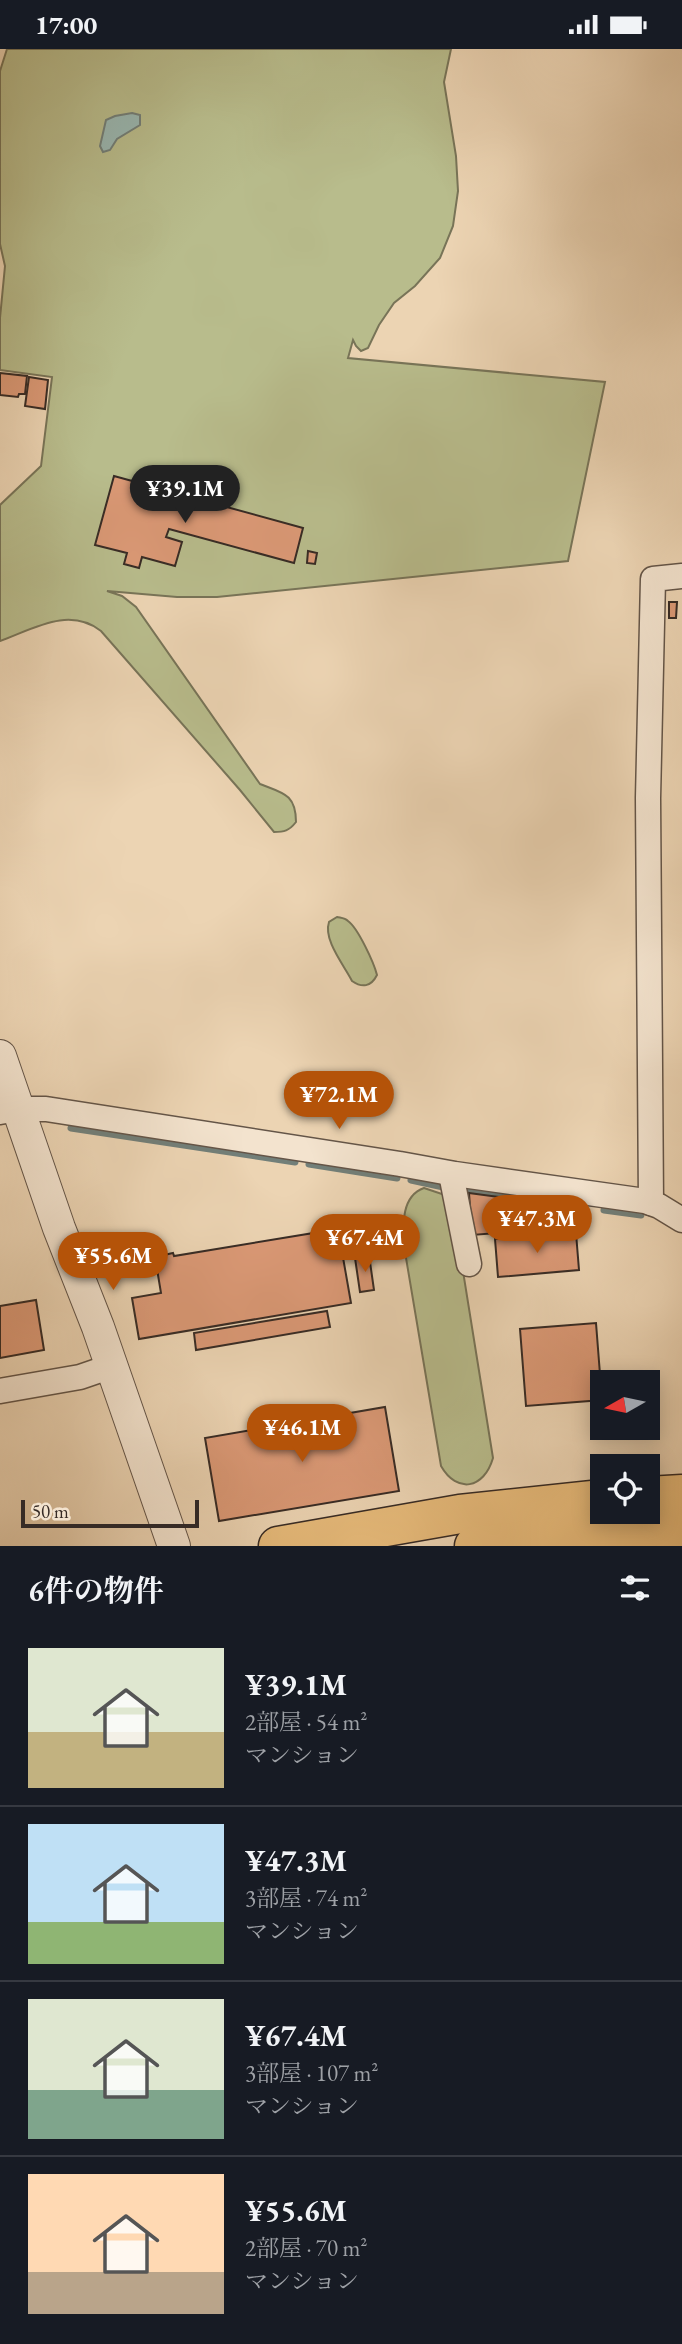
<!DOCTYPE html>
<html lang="ja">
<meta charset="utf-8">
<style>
body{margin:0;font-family:"EB Garamond","Noto Serif JP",serif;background:#20242c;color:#f1f3f6;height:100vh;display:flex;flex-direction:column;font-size:26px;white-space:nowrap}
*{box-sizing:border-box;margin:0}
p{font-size:23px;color:#9ea1a6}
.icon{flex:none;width:38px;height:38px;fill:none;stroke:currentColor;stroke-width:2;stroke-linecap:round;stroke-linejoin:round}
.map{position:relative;height:1497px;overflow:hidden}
.side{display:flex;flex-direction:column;background:#171b24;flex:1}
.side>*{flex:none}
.needle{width:46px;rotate:261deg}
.tools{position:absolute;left:590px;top:1321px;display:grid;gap:14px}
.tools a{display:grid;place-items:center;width:70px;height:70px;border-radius:0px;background:#171b24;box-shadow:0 4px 18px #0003;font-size:35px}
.scale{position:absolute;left:21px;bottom:18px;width:178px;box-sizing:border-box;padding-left:7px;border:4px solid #372b25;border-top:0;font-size:19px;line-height:24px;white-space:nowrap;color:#372b25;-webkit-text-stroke:5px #f3e3ce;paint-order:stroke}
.price{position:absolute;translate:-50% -60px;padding:0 16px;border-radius:24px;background:#b45309;color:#fff;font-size:23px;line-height:46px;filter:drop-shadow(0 2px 4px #0008)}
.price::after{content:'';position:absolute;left:50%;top:42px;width:21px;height:16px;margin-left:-10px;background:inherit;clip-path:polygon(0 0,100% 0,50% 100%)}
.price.on{background:#222;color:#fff}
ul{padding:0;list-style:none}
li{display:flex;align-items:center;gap:21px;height:175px;padding:0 28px}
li+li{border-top:2px solid #363941}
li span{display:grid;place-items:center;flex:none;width:196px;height:140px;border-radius:0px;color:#555}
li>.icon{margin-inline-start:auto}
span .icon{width:84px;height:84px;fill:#fffc;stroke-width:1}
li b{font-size:30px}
h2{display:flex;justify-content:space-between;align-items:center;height:84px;padding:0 28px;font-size:30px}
.status{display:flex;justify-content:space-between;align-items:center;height:49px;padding:0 35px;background:#171b24;direction:ltr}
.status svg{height:19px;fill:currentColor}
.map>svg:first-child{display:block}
</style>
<div class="status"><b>17:00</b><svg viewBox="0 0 49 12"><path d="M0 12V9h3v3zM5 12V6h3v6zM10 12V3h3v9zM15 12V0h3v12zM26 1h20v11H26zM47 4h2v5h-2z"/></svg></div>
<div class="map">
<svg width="682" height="1497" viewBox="0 0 682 1497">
<rect width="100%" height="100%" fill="#ecd4b3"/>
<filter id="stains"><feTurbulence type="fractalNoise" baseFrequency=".00286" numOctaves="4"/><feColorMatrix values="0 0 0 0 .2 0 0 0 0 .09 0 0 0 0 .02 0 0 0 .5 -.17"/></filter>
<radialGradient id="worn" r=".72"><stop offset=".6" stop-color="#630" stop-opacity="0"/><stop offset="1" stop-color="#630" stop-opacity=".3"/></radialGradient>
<g fill="#b8bc8c" stroke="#787458" stroke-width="2">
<path d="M7 0H451L444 33 456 107 458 142 453 177 440 209 415 237 394 254 379 276 368 299 361 302 356 297 353 291 348 309 605 333 568 512 217 548H177L107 542 122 547 136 558 260 735C283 744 296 745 296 773 289 782 284 783 274 783L240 741 101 582C69 557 33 580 0 592V456L41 417 52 328 0 321V269L5 217 0 195V22Z"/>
<path d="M337 868C341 869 345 869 348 872 358 879 374 914 377 926 371 938 362 939 352 932 344 916 323 891 329 873Z"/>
<path d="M424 1139 445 1146 462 1216 493 1409C484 1440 457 1445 441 1417L404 1197C403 1176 401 1147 424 1139Z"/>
</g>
<path fill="#99b7b1" stroke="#727f79" stroke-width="2" d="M132 64 140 66V76L117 90 110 101 103 103 100 97 106 71 115 67Z"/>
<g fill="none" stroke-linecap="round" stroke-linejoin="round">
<g stroke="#727f79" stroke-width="7">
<path d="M71 1079 295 1113"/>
<path d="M309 1115 397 1129"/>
<path d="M411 1131 448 1139"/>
<path d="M460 1141 511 1148"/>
<path d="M604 1161 641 1166"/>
</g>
</g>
<g fill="#db9976" stroke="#372b25" stroke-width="2">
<path d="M0 324 27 327 25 345H19L18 348 0 346Z"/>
<path d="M29 328 48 331 45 360 25 357Z"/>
<path d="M114 427 303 479 294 514 169 480 166 488 182 493 175 517 142 508 139 519 124 515 127 504 95 496Z"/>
<path d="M308 502 317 504 315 515 307 514Z"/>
<path d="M669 553H677L676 569H669Z"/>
<path d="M469 1144 528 1152 529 1161 574 1157 575 1178 472 1186Z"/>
<path d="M356 1173 357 1181 340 1184 339 1176Z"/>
<path d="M338 1180 351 1254 139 1290 132 1249 161 1244 155 1208 173 1204 174 1207Z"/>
<path d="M576 1184 579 1221 498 1228 495 1190Z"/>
<path d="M369 1206 374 1241 360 1243 355 1209Z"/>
<path d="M36 1251 44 1301 0 1309V1257Z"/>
<path d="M327 1262 330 1278 196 1301 194 1284Z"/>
<path d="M596 1274 602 1351 526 1357 520 1280Z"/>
<path d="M385 1358 399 1442 219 1472 205 1389Z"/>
</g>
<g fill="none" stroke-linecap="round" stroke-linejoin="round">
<defs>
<g id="minor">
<path d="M0 1063 18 1060H46L400 1115 455 1125 645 1152 659 1157 682 1171"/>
<path d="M451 1125 469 1215"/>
<path d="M651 1154 648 749 653 530 682 527"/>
<path d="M0 1342 80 1328 112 1317"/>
</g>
<path id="tertiary" d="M0 1007 59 1179 98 1278 174 1497"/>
<g id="primary">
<path d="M648 1447 682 1445"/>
<path d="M278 1497 460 1465 602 1450"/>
<path d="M474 1497 568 1487 682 1478"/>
</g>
</defs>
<use href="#minor" stroke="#645548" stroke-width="27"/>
<use href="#tertiary" stroke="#645548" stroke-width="34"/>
<use href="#primary" stroke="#372b25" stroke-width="41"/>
<use href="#minor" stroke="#f3e3ce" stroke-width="24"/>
<use href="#tertiary" stroke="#f3e3ce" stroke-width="32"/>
<use href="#primary" stroke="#e6ba7a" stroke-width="38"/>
</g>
<rect width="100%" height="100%" filter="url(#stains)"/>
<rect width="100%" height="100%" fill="url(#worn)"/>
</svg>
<div class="tools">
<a><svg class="needle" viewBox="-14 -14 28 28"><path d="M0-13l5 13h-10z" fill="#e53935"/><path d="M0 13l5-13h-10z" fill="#9ea1a6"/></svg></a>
<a><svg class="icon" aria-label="locate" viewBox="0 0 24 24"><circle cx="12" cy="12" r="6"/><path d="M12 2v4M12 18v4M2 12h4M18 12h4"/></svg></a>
</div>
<div class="scale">50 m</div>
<b class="price on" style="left:185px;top:476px">¥39.1M</b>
<b class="price" style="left:339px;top:1082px">¥72.1M</b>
<b class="price" style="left:537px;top:1206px">¥47.3M</b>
<b class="price" style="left:365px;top:1225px">¥67.4M</b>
<b class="price" style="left:113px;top:1243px">¥55.6M</b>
<b class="price" style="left:302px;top:1415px">¥46.1M</b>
</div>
<section class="side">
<h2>6件の物件<svg class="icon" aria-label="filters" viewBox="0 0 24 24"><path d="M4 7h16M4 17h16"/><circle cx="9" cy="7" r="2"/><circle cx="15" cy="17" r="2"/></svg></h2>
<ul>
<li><span style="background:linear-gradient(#dfe7d0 60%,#c2b280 0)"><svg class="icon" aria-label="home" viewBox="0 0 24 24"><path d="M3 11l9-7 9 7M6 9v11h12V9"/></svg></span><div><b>¥39.1M</b><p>2部屋 · 54 m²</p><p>マンション</p></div></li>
<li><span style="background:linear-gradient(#bfe0f5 70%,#8fb573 0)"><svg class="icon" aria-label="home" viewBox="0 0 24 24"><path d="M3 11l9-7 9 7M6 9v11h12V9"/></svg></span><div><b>¥47.3M</b><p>3部屋 · 74 m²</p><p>マンション</p></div></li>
<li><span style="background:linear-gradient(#dfe7d0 65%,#7fa58c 0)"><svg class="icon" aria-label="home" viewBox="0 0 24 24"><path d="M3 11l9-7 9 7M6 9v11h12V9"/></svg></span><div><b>¥67.4M</b><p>3部屋 · 107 m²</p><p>マンション</p></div></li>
<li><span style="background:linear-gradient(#ffd9b3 70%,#b9a48a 0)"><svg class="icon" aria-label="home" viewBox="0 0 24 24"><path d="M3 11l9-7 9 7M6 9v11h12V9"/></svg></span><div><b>¥55.6M</b><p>2部屋 · 70 m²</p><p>マンション</p></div></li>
</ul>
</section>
